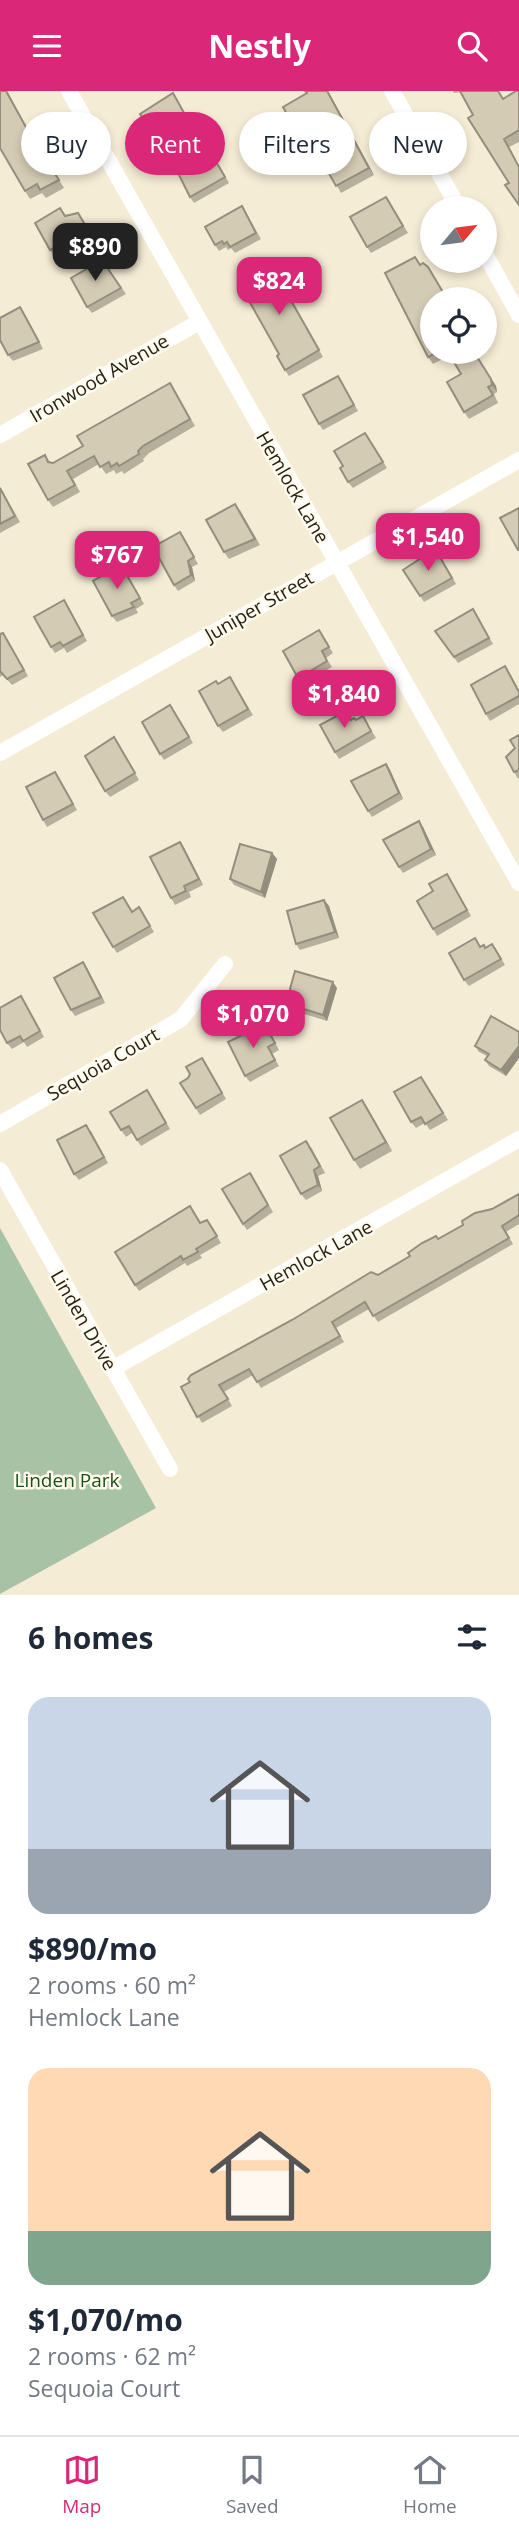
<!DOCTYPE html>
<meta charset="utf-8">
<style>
body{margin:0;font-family:"Open Sans",sans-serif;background:#f6f6f7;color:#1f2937;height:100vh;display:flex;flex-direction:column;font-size:26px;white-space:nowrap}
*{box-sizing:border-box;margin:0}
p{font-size:23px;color:#747a83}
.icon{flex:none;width:38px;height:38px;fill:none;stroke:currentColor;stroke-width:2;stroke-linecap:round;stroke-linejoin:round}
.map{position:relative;height:1504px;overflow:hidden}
.side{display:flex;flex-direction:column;background:#fff;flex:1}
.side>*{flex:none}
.top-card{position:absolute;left:21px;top:21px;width:478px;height:63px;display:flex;gap:14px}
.needle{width:46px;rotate:61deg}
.controls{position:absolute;left:420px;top:105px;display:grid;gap:14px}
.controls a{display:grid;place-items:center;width:77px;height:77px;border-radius:50%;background:#fff;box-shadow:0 4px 10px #0003;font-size:35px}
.price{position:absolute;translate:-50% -60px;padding:0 16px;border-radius:14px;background:#db2777;color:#fff;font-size:23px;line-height:46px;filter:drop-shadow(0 2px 4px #0008)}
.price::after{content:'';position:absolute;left:50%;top:42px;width:21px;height:16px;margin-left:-10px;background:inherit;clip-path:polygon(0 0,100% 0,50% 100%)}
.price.current{background:#222;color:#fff}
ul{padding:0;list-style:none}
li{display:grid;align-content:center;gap:14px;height:371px;padding:0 28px}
li span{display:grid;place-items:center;height:217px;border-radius:21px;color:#555}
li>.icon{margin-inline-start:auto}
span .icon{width:126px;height:126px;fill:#fffc;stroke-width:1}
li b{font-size:30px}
h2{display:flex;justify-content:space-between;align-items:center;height:84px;padding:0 28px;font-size:30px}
.tag{padding:0 24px;border-radius:32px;background:#fff;box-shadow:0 4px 10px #0003;font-size:24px;line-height:63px}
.tag.current{background:#db2777;color:#fff}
header{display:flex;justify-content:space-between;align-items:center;height:91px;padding:0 28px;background:#db2777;color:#fff;font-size:32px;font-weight:700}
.tab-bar{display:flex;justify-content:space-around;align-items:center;height:98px;border-top:2px solid #e0e1e3;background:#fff;font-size:19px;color:#747a83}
.tab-bar a{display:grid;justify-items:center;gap:4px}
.tab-bar .current{color:#db2777}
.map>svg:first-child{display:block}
</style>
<header><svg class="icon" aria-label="menu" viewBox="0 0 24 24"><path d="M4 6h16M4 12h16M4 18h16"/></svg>Nestly<svg class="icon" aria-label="search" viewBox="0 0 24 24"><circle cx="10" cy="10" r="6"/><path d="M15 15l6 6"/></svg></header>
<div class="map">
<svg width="519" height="1504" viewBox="0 0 519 1504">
<rect width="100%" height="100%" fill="#f5ecd5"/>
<path fill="#a8c2a5" d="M0 1137 156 1417 0 1503Z"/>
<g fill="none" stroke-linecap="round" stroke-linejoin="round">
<g stroke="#fff" stroke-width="16">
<path d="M69 0 519 792"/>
<path d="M392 0 459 117"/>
<path d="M485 163 519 224"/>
<path d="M0 344 199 231"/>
<path d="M0 662 519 369"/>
<path d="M0 1033 181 928 225 873"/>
<path d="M0 1079 170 1378"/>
<path d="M112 1278 519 1048"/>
</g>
</g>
<g fill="#b6af9b">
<path d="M0 0H7L33 48 64 97 46 107 42 102 30 108 25 100Z"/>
<path d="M328 0 374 84 341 102 310 49 304 52 299 45 307 2Z"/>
<path d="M453 0H499L503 7 519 0V51L509 56V92L461 1 454 2Z"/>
<path d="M173 2 194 37 162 56 140 23Z"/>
<path d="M213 64 229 92 194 112 190 106Z"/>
<path d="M386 106 408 142 371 162 367 156Z"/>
<path d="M246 122 261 148 235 162 231 157 228 159 226 156 219 160 215 154Z"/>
<path d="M66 125 82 128 91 144 55 165 50 159Z"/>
<path d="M102 169 126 203 92 222 87 216Z"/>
<path d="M420 174 433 183 448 208H432V261H474L496 295 497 301 494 303 498 312 469 328 464 321 461 283 450 264 433 273 428 266Z"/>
<path d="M276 182 323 266 289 285 285 279 279 263 259 183Z"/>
<path d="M20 216 43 258 13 270 8 264Z"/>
<path d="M338 285 358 320 323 339 319 333Z"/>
<path d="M175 300 195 335 149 362 143 368 144 370 124 383 122 380 116 383 114 379 106 383 99 373 73 388 80 401 53 416 48 409 45 364 50 371 53 372 83 355Z"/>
<path d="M365 342 387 377 353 397 348 391 343 375Z"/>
<path d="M0 396 20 431 0 442Z"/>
<path d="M240 419 260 454 229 468 224 461Z"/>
<path d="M180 441 198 473 192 476 195 490 178 500 174 494Z"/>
<path d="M440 464 456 493 424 511 403 479Z"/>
<path d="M121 474 144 513 136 518 138 522 117 531 112 525Z"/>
<path d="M64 509 87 550 67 562 64 557 55 562 51 556Z"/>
<path d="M473 518 493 553 458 572 435 540Z"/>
<path d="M3 542 28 585 12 594 3 584 0 586V543Z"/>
<path d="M323 546 333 562 326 567 332 576 303 593 298 587Z"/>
<path d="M509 581 519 599V613L490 630 486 623Z"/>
<path d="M230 586 253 624 223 641 218 635V593Z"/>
<path d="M174 620 193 652 164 669 160 663Z"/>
<path d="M351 628 367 632 376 647 339 668 335 661Z"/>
<path d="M519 644V687L518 688 514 681Z"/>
<path d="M114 646 139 689 110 706 105 700Z"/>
<path d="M386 673 390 679 403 708 372 726 368 720Z"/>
<path d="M55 681 77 719 47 736 43 729Z"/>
<path d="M423 736 436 764 403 782 399 776Z"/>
<path d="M184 757 203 794 189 801 191 806 175 814 171 807Z"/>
<path d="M272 762 277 768 265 807 234 794 230 788Z"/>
<path d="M447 783 471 825 437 845 433 838V800Z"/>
<path d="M123 806 132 820 139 816 154 841 117 862 113 856Z"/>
<path d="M324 809 329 815 339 847 300 859 296 853Z"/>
<path d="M480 855 496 859 505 874 469 895 464 889Z"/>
<path d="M83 871 87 877 105 912 75 925 71 919Z"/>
<path d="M337 897 327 930 295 920 291 914Z"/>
<path d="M21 905 44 946 27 956 24 951 12 958 7 952Z"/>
<path d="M258 940 270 942 279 959 272 963 279 975 250 991 245 985Z"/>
<path d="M519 941V967L506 985 489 975 485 969 487 965 479 961 475 955Z"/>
<path d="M206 973 226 1008 200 1024 180 992 188 987Z"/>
<path d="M421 986 448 1029 430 1039 425 1032 416 1037 411 1031Z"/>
<path d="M147 999 170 1038 141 1055 132 1042 126 1046 121 1039Z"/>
<path d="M368 1018 392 1060 360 1078 354 1069Z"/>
<path d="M91 1040 108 1072 79 1089 74 1083Z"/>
<path d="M311 1056 325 1082 318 1085 322 1100 306 1109 301 1103Z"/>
<path d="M250 1082 273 1121 247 1139 243 1133Z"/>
<path d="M519 1103V1133L506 1141 513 1153 378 1231 369 1218 336 1237 344 1251 261 1297 253 1284 224 1301 232 1315 202 1332 181 1296Z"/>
<path d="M190 1115 201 1132 207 1129 221 1152 200 1164 202 1167 187 1175 185 1172 139 1200 135 1194Z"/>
</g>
<g fill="#948e7e">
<path d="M6 0H7L33 48 64 97 28 40Z"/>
<path d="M327 0H328L374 84 369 77Z"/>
<path d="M20 216 24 222 43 258 39 251Z"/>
<path d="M474 261 496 295 497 301 492 294Z"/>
<path d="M188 470 192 476 195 490 191 484Z"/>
<path d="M386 673 390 679 403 708 399 702Z"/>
<path d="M419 730 423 736 436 764 431 758Z"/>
<path d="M180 751 184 757 203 794 199 788Z"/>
<path d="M272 762 277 768 265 807 261 801Z"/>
<path d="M324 809 329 815 339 847 335 841Z"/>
<path d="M83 871 87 877 105 912 101 906Z"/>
<path d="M333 891 337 897 327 930 323 924Z"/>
<path d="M519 955V967L506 985 501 979Z"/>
<path d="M362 1009 368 1018 392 1060 386 1051Z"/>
<path d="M314 1079 318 1085 322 1100 318 1094Z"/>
</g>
<g fill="#d4cbb4" stroke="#948e7e" stroke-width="2">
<path d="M0 0H6L28 40 59 89 40 99 37 93 25 100 0 57Z"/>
<path d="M305 0H327L369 77 336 95 306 42 299 45 283 16 307 2Z"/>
<path d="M460 0H498L503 8 516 0H519V39L504 48 519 76V114L505 94 509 92 468 27 473 24Z"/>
<path d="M173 2 189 31 158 49 140 23Z"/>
<path d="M208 57 225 86 190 106 175 76Z"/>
<path d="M386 106 403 135 367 156 350 126Z"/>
<path d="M242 115 256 142 230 156 227 151 224 153 222 150 215 154 205 136Z"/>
<path d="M60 117 65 125 78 122 87 137 50 159 35 132Z"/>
<path d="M415 166 420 174 423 172 428 176 447 208H432V261H437L428 266 385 182Z"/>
<path d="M102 169 121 197 87 216 71 187Z"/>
<path d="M272 176 319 259 285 279 277 265 279 263 240 194 239 188 256 179 259 184Z"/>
<path d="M20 216 39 251 8 264 0 249V227Z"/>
<path d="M448 261H474L491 288 492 294 488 296 493 304 464 321 447 291 461 283Z"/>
<path d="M338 285 354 314 319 333 303 304Z"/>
<path d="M170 292 190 328 143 355 138 360 139 363 119 375 117 372 111 376 109 371 100 376 94 365 67 380 75 394 48 409 28 373 45 364 48 371 53 372 83 355 77 345Z"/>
<path d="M365 342 383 371 348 391 340 377 343 375 334 360Z"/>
<path d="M0 397 15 425 0 433Z"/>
<path d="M235 413 255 448 224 461 206 429Z"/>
<path d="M519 417V459H518L500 427Z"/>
<path d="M180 441 194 466 188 470 191 484 174 494 153 456Z"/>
<path d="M435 458 452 487 420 505 403 479Z"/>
<path d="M121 474 140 507 131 512 134 516 112 525 93 490Z"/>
<path d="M64 509 83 544 63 555 60 551 51 556 34 526Z"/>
<path d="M473 518 489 547 454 566 435 540Z"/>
<path d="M319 539 329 556 322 560 327 570 298 587 283 560Z"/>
<path d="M3 542 24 579 7 588 0 580V543Z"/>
<path d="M505 575 519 601V605L486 623 471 594Z"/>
<path d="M230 586 248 618 218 635 199 600 216 590 218 593Z"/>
<path d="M170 614 189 646 160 663 142 631Z"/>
<path d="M346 620 351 629 354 627 356 629 363 625 371 640 335 661 320 634Z"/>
<path d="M519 644V679L514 681 506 666 515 657 510 649Z"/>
<path d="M114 646 135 682 105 700 85 665Z"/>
<path d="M386 673 399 702 368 720 351 690Z"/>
<path d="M55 681 73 713 43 729 26 696Z"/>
<path d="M419 730 431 758 399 776 383 749Z"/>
<path d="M180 751 199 788 184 795 186 800 171 807 150 766Z"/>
<path d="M240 753 272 762 261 801 230 788Z"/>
<path d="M447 783 467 819 433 838 417 810 433 800 429 793Z"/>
<path d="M123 806 132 821 139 816 150 835 113 856 93 822Z"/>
<path d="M324 809 335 841 296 853 287 820Z"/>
<path d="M475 847 480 856 484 854 485 857 492 853 501 868 464 889 449 862Z"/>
<path d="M83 871 101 906 71 919 54 887Z"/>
<path d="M295 880 333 891 323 924 291 914 293 905 290 898Z"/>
<path d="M21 905 40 940 23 950 20 945 7 952 0 939V917Z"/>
<path d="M491 925 519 941V955L501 979 485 969 489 963 475 955Z"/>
<path d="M266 936 275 952 268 956 275 969 245 985 228 951 257 937 258 940Z"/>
<path d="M202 967 222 1002 196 1017 180 992 188 987 190 983 186 976Z"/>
<path d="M421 986 443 1022 425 1033 421 1026 411 1031 394 1001Z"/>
<path d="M147 999 166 1032 137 1049 129 1035 121 1039 110 1021Z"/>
<path d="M362 1009 386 1051 354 1069 330 1027Z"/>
<path d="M86 1034 104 1066 74 1083 57 1049Z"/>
<path d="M306 1050 320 1075 314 1079 318 1094 301 1103 280 1065Z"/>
<path d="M250 1082 268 1114 243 1133 222 1098Z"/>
<path d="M519 1103V1124L502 1135 509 1147 373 1225 365 1211 332 1231 340 1245 257 1291 249 1278 219 1294 228 1308 197 1326 181 1296 190 1291 188 1288 191 1284 292 1229 371 1181 378 1184 410 1165 408 1162 422 1152 436 1145 438 1148 463 1134 462 1130 475 1122 492 1118Z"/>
<path d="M190 1115 200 1132 207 1129 217 1145 196 1158 198 1161 183 1169 181 1165 135 1194 115 1161Z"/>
</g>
<g text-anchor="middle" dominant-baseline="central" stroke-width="5" stroke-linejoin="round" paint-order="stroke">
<g font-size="19" fill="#211e16" stroke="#fffaec">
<text transform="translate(99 287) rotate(-30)">Ironwood Avenue</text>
<text transform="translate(293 396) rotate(60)">Hemlock Lane</text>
<text transform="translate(259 515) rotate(-30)">Juniper Street</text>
<text transform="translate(103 973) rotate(-30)">Sequoia Court</text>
<text transform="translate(316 1164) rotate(-29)">Hemlock Lane</text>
<text transform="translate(84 1229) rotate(60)">Linden Drive</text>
</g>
<g font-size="19" fill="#1b5118" stroke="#fffaec">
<text x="67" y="1389">Linden Park</text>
</g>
</g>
</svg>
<div class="controls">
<a><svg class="needle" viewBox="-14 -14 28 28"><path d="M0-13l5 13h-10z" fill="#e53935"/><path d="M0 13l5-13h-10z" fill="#747a83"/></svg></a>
<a><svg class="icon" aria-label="locate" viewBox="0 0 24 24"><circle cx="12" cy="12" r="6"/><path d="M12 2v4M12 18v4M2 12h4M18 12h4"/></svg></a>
</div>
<b class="price current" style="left:95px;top:192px">$890</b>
<b class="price" style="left:279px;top:226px">$824</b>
<b class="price" style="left:428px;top:482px">$1,540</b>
<b class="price" style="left:117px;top:500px">$767</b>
<b class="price" style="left:344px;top:639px">$1,840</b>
<b class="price" style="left:253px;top:959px">$1,070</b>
<div class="top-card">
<a class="tag">Buy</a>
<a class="tag current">Rent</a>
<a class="tag">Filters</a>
<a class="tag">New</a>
</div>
</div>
<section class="side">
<h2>6 homes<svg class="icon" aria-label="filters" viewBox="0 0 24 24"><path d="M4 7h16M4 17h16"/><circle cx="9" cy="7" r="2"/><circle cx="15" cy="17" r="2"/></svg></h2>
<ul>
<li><span style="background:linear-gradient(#c9d6e8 70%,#9aa5b1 0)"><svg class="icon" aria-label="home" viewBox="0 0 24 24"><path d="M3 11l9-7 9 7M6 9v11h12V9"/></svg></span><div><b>$890/mo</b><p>2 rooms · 60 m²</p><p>Hemlock Lane</p></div></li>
<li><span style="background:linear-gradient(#ffd9b3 75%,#7fa58c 0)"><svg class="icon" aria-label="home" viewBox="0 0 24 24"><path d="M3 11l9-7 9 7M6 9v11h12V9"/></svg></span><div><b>$1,070/mo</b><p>2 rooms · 62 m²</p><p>Sequoia Court</p></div></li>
</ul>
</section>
<nav class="tab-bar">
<a class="current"><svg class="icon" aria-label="map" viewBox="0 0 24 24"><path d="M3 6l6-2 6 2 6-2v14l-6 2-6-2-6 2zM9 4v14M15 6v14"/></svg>Map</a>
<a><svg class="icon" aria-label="saved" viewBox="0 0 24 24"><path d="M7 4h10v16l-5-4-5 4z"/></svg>Saved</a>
<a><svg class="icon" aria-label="home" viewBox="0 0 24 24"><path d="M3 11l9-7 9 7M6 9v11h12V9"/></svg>Home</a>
</nav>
